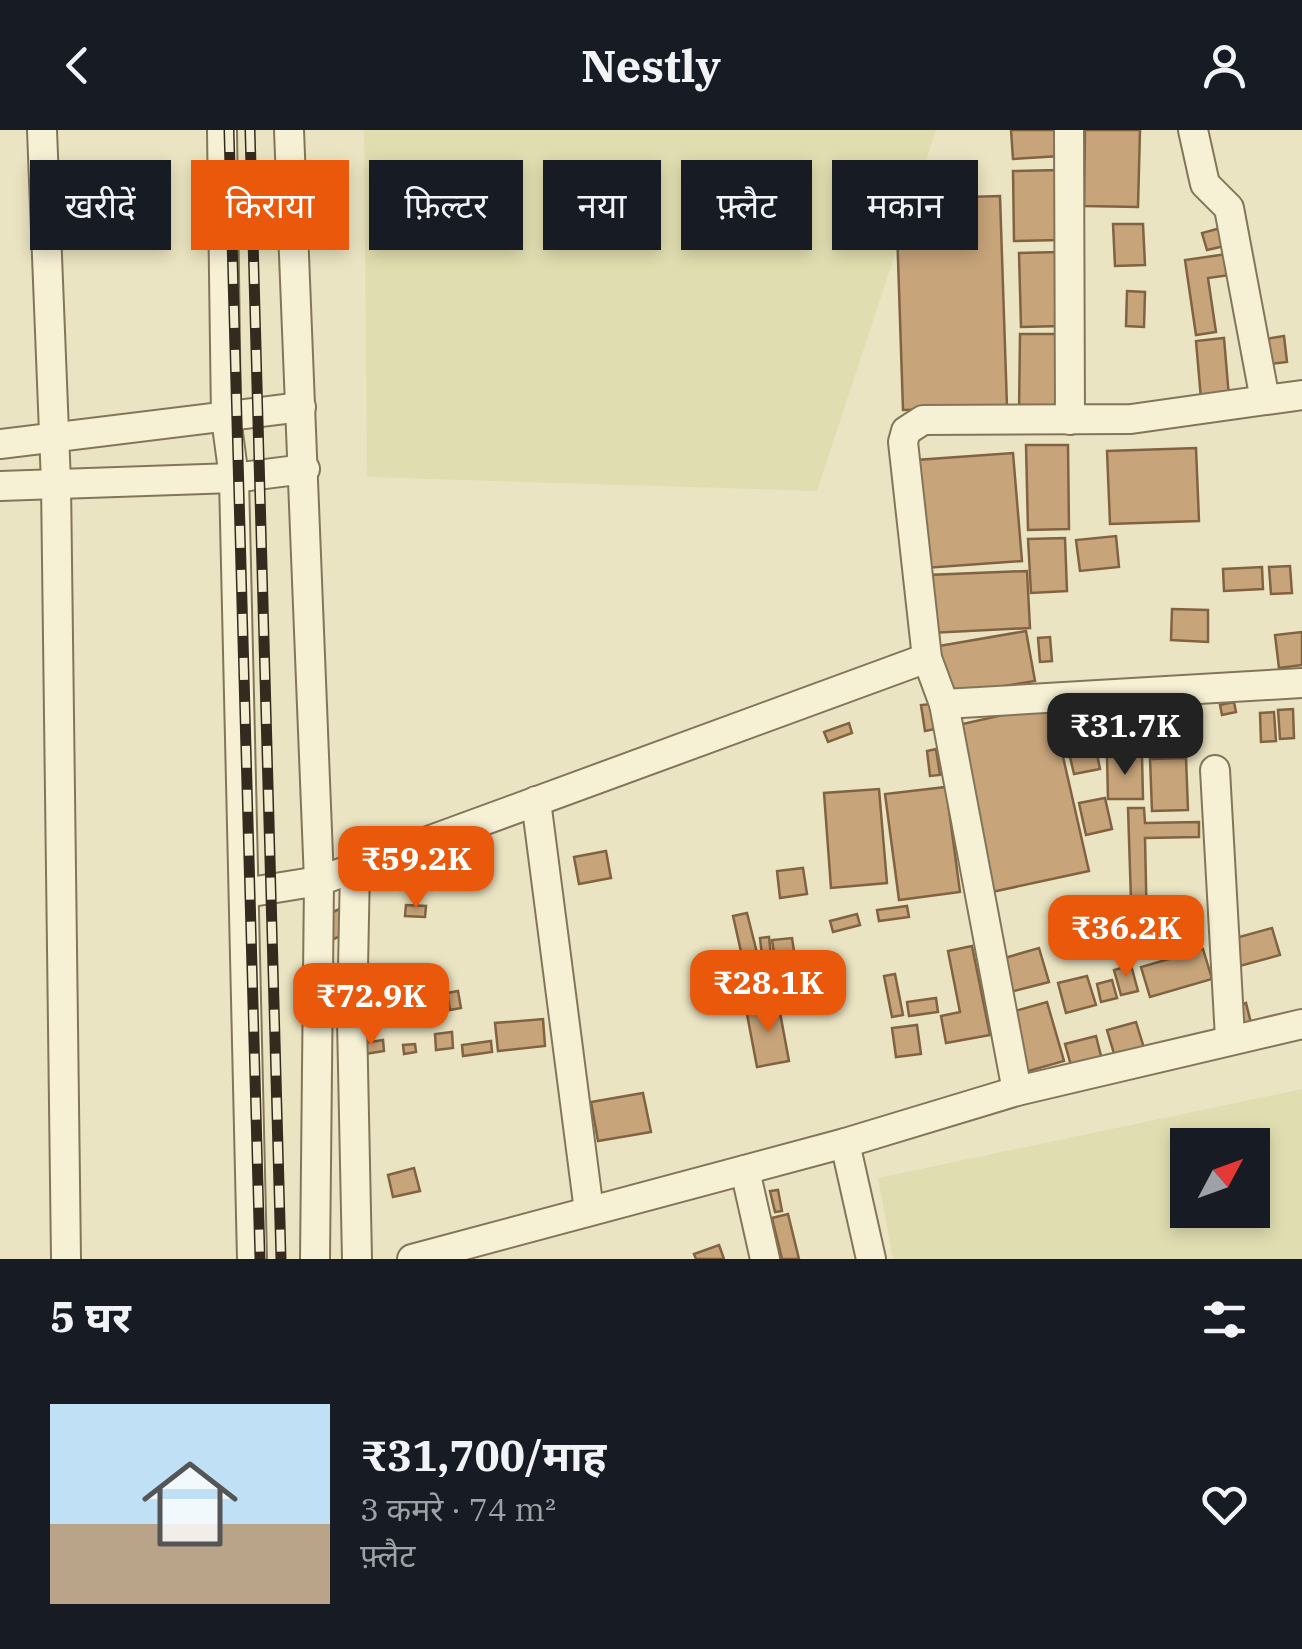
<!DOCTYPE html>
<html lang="hi">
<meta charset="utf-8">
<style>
body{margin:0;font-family:"IBM Plex Serif","Noto Sans Devanagari",serif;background:#242831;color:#f1f3f6;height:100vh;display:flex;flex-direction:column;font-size:38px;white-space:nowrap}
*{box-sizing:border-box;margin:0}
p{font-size:32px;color:#9ea1a6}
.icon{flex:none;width:55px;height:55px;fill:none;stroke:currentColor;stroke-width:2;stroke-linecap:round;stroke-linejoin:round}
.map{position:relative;height:1129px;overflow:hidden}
.panel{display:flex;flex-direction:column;background:#171b24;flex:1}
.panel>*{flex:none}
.guide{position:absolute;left:30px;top:30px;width:1242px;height:90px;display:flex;gap:20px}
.needle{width:65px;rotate:49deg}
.tools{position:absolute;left:1170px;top:998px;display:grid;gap:20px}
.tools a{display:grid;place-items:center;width:100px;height:100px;border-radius:0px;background:#171b24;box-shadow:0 5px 15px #0003;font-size:50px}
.price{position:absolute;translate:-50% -85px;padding:0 22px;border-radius:20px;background:#ea580c;color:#fff;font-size:32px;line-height:65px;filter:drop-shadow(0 2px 5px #0008)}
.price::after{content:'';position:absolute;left:50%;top:60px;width:30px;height:22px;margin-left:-15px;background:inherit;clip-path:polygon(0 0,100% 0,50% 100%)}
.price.active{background:#222;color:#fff}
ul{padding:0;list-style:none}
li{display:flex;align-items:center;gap:30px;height:250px;padding:0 50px}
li+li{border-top:2px solid #363941}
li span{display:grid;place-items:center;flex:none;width:280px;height:200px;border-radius:0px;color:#555}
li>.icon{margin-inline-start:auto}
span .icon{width:120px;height:120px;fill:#fffc;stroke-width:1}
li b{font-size:42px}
h2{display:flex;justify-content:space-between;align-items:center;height:120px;padding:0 50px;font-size:42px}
.chip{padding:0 35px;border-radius:0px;background:#171b24;box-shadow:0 5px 15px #0003;font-size:35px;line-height:90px}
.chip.active{background:#ea580c;color:#fff}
header{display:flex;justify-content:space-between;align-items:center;height:130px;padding:0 50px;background:#171b24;font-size:45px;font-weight:700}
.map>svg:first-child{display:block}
</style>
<header><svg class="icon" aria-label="back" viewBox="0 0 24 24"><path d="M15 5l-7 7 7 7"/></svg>Nestly<svg class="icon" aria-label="person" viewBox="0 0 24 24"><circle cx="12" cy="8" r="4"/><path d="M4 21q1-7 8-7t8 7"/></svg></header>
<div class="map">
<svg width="1302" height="1129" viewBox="0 0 1302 1129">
<rect width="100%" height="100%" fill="#ebe4c2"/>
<g fill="#e0deb0" fill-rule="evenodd">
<path d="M364 0H936L817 361 367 347Z"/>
<path d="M1302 959V1129H893L878 1048ZM1252 1015V1080H1188V1015Z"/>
</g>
<g fill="#c7a47a" stroke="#816342" stroke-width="2.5">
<path d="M1011 0H1058L1060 26 1013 29Z"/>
<path d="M1085 0H1140L1138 77 1084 76Z"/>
<path d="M1058 40 1059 110 1014 111 1013 41Z"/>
<path d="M1000 66 1007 277 903 280 896 69Z"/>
<path d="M1113 94H1143L1145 135 1115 136Z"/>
<path d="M1224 97 1229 115 1207 120 1202 103Z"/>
<path d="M1059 122 1061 196 1021 197 1019 123Z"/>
<path d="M1234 123 1237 144 1208 148 1216 202 1196 205 1185 130Z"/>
<path d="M1127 161 1145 162 1144 197 1126 196Z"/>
<path d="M1020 204H1064L1063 284 1019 283Z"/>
<path d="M1284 206 1287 232 1270 234 1266 209Z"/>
<path d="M1224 208 1229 267 1201 269 1196 211Z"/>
<path d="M1026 315H1068L1069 399 1028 400Z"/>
<path d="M1196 318 1199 391 1110 394 1107 321Z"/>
<path d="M1013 323 1022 431 925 438 916 330Z"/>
<path d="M1116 406 1119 437 1080 441 1076 410Z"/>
<path d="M1065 408 1067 461 1031 463 1028 409Z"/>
<path d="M1290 436 1292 463 1271 464 1269 437Z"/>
<path d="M1262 437 1263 459 1224 461 1223 439Z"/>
<path d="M1027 441 1030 498 930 503 927 445Z"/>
<path d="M1172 479 1208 480V512L1171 510Z"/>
<path d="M1026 501 1035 551 948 565 939 516Z"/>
<path d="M1302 502V535L1279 538 1275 505Z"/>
<path d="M1050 507 1052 531 1040 532 1038 508Z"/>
<path d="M1234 572 1236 582 1222 585 1220 575Z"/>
<path d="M931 574 935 599 925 601 921 575Z"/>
<path d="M1051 574 1089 741 992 762 954 596Z"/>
<path d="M1083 578 1085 598 1064 600 1061 580Z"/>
<path d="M1293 579 1294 608 1280 609 1278 580Z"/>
<path d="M1274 582 1276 611 1261 612 1260 583Z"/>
<path d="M1131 585H1177L1176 613H1130Z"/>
<path d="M849 593 852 603 828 612 824 602Z"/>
<path d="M1094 609 1100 639 1074 644 1067 614Z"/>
<path d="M936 619 940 645 930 646 927 621Z"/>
<path d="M1142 626 1143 669H1108L1107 627Z"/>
<path d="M1186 628 1188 680 1152 681 1150 629Z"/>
<path d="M946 657 960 762 899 770 885 664Z"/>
<path d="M879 659 887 753 831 758 824 663Z"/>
<path d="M1105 668 1112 699 1086 705 1079 673Z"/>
<path d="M1128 678H1144L1145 693 1199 692V707L1145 708 1147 801H1132Z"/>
<path d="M606 721 611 748 579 754 574 727Z"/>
<path d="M803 738 807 764 780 768 777 741Z"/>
<path d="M406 775 426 776 425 787 405 786Z"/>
<path d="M907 776 909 787 879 791 877 780Z"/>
<path d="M342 778 352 801 329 811 319 788Z"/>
<rect x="1117" y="779" width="11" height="26"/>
<path d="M747 783 757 823 742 826 733 786Z"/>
<path d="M857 784 860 795 833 802 830 791Z"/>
<path d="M1272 798 1280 825 1236 837 1228 810Z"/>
<path d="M769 807 771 825 762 826 760 808Z"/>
<path d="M792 808 796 834 776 836 772 810Z"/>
<path d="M972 816 990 905 946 913 941 886 960 882 948 821Z"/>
<path d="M1039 818 1049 852 1010 862 1001 829Z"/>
<path d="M1203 819 1212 849 1150 867 1141 837Z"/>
<path d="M1131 835 1138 861 1121 865 1114 840Z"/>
<path d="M895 844 903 885 892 887 884 846Z"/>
<path d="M1087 846 1096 875 1066 883 1058 853Z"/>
<path d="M1112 850 1117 868 1101 872 1097 854Z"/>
<path d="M832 851 833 869 820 870V852Z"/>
<path d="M458 861 461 878 450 880 447 863Z"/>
<path d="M439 864 443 880 428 883 425 868Z"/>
<path d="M936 868 938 882 909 886 907 872Z"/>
<path d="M778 872 789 931 757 937 746 879Z"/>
<path d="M1047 872 1064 931 1025 942 1008 883Z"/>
<path d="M1246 873 1251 893 1237 896 1232 878Z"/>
<path d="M543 889 545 916 498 921 495 893Z"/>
<path d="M1136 892 1144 918 1115 927 1107 900Z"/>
<path d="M917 895 921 924 896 927 892 898Z"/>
<path d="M452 902 453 918 436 920 435 904Z"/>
<path d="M1096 906 1102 930 1072 939 1065 914Z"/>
<path d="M383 910 384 921 359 925 358 914Z"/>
<path d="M491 911 492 922 463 926 462 915Z"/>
<path d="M415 914 416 922 404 924 403 915Z"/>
<path d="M643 963 651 1002 598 1011 591 972Z"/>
<path d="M414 1038 420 1061 393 1067 388 1045Z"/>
<path d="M778 1060 782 1081 775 1082 770 1061Z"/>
<path d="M788 1084 799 1129H782L772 1088Z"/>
<path d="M719 1115 724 1129H696L694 1124Z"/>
</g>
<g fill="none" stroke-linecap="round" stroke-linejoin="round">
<defs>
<g id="minor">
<path d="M42 0 56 353 66 1129"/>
<path d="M222 0 226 288 234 348 252 1129"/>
<path d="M289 0 319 751 315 1129"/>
<path d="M1069 0 1070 290"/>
<path d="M1193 0 1205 54 1229 78 1265 270"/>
<path d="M0 314 301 277"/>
<path d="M0 356 234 348 305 339"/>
<path d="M944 574 1302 553"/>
<path d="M1215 640 1230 908"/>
<path d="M536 671 589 1081"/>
<path d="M355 737 352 890 357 1129"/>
<path d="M245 763 319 751 927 528"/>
<path d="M1017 961 944 574 927 528 903 312 906 301 923 290 1131 289 1302 265"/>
<path d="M845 1013 871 1129"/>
<path d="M745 1040 765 1129"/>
<path d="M412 1129 845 1013 1017 961 1302 894"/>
</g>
</defs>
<use href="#minor" stroke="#83755a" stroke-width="32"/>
<use href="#minor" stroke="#f6f0d5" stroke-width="28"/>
<defs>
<g id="rail">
<path d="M229 0 260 1129"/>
<path d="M250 0 281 1129"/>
</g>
</defs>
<use href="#rail" stroke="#342b1e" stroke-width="11"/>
<use href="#rail" stroke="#f3edd1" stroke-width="8" stroke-dasharray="22" stroke-linecap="butt"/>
</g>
</svg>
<div class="tools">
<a><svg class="needle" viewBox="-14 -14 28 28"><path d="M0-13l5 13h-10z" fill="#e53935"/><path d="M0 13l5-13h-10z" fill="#9ea1a6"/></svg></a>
</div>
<b class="price active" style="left:1125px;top:648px">₹31.7K</b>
<b class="price" style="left:416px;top:781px">₹59.2K</b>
<b class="price" style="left:1126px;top:850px">₹36.2K</b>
<b class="price" style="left:768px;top:905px">₹28.1K</b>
<b class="price" style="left:371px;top:918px">₹72.9K</b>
<div class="guide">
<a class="chip">खरीदें</a>
<a class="chip active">किराया</a>
<a class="chip">फ़िल्टर</a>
<a class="chip">नया</a>
<a class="chip">फ़्लैट</a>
<a class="chip">मकान</a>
</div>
</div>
<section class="panel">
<h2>5 घर<svg class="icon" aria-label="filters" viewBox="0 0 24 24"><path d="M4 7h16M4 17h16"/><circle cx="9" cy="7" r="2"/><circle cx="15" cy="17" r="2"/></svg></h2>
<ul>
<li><span style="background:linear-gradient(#bfe0f5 60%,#b9a48a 0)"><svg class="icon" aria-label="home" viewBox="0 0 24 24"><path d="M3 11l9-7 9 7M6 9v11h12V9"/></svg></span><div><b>₹31,700/माह</b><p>3 कमरे · 74 m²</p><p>फ़्लैट</p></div><svg class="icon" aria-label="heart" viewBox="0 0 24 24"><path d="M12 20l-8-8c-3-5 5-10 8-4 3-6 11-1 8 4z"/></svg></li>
</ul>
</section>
